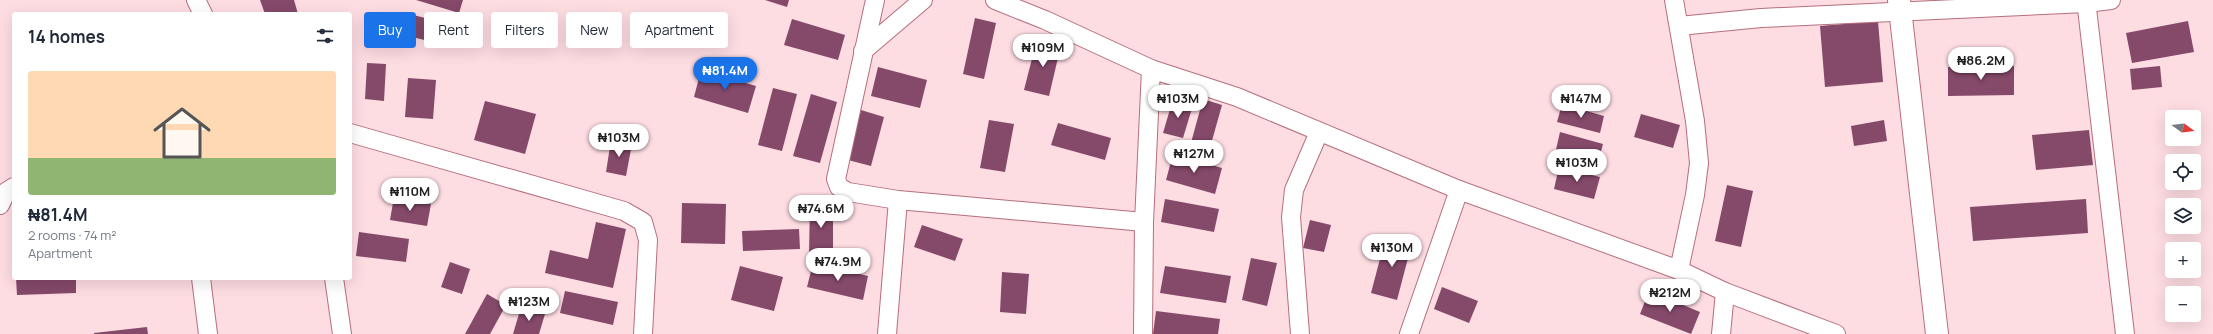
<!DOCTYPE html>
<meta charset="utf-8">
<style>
body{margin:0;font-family:Manrope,sans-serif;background:#f6f6f7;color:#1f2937;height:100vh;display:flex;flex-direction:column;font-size:15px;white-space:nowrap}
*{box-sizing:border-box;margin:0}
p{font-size:13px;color:#747a83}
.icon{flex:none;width:22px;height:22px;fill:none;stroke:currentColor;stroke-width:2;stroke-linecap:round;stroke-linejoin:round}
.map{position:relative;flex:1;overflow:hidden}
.panel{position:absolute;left:12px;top:12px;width:340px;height:268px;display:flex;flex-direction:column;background:#fff;border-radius:4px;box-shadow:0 4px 16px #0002}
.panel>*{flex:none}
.hud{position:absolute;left:364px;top:12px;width:380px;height:36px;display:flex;gap:8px}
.needle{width:26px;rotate:105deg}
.fabs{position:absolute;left:2165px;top:110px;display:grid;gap:8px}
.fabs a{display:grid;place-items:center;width:36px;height:36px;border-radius:4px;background:#fff;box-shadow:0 4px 16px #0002;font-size:20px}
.price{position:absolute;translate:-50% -34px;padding:0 9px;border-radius:14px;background:#fff;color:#222;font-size:13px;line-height:26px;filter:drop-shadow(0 1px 2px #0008)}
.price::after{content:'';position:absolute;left:50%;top:24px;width:12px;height:9px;margin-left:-6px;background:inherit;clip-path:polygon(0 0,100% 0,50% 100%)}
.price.active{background:#1a73e8;color:#fff}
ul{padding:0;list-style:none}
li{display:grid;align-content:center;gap:8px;height:212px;padding:0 16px}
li+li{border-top:1px solid #e0e1e3}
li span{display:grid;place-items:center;height:124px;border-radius:4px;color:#555}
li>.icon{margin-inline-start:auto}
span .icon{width:72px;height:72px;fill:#fffc;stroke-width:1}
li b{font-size:17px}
h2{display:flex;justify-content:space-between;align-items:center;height:48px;padding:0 16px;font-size:17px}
.chip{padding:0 14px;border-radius:4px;background:#fff;box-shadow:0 4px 16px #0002;font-size:14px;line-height:36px}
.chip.active{background:#1a73e8;color:#fff}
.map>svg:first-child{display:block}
</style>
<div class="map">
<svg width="2213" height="334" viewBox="0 0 2213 334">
<rect width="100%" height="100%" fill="#fddce2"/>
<g fill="#85496a">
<path d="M260 0H294L298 14H265Z"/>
<path d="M416 0H463L459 13Z"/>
<path d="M765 0H789L787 7Z"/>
<path d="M413 15 450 24 445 45 408 36Z"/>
<path d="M975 18 996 23 984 79 963 74Z"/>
<path d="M792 19 845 35 838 60 784 45Z"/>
<path d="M1878 21 1883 82 1825 87 1820 26Z"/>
<path d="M2188 21 2194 52 2132 63 2126 33Z"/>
<path d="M1037 39 1061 45 1049 96 1024 90Z"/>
<path d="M367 63 386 64 384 101 365 99Z"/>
<path d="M2014 66V95L1948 96V67Z"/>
<path d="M2160 66 2162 87 2132 90 2130 69Z"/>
<path d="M878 67 927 80 920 108 871 96Z"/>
<path d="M701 70 756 86 748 113 694 97Z"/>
<path d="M408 78 436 80 433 119 405 117Z"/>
<path d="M773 88 797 94 782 151 758 145Z"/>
<path d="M811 94 837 102 820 163 793 156Z"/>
<path d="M1173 99 1193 105 1183 138 1163 133Z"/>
<path d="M1203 99 1222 105 1208 155 1189 150Z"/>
<path d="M485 101 536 114 525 154 474 140Z"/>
<path d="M1562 104 1604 116 1600 133 1557 122Z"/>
<path d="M861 110 884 117 871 166 848 160Z"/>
<path d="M1641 114 1680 125 1673 148 1634 137Z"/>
<path d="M989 120 1014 124 1005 172 980 168Z"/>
<path d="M1884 120 1887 141 1854 146 1851 126Z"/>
<path d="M1058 123 1111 138 1105 160 1051 145Z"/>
<path d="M2089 130 2093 165 2036 170 2032 135Z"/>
<path d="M1560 132 1603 144 1597 166 1555 154Z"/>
<path d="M611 140 632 144 626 176 606 172Z"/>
<path d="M1173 154 1222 168 1215 194 1166 180Z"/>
<path d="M1559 167 1600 177 1594 199 1554 189Z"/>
<path d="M1727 185 1753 191 1741 247 1715 241Z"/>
<path d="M394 197 431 204 427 226 390 220Z"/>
<path d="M1165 199 1219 209 1214 232 1161 222Z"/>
<path d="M2086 199 2088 233 1973 241 1970 207Z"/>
<path d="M810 202 833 203V255L809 254Z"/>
<path d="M682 203 726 204 725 244 681 243Z"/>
<path d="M1310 220 1331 225 1324 252 1303 248Z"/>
<path d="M596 222 626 229 613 288 545 273 550 250 588 259Z"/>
<path d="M922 225 963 239 955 261 914 247Z"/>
<path d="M799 229 800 249 743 251 742 231Z"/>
<path d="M359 232 409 239 406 262 356 256Z"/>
<path d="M1386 236 1412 243 1397 300 1371 293Z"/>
<path d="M1251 258 1277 263 1267 306 1242 300Z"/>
<path d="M450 262 470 269 462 294 441 287Z"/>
<path d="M813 263 868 276 863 300 807 287Z"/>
<path d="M740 266 783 277 774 311 731 300Z"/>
<path d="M1165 266 1231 276 1226 303 1160 293Z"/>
<path d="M1002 272 1029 274 1026 314 1000 312Z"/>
<path d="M16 278H76V293L17 295Z"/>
<path d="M1442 287 1478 301 1469 323 1434 309Z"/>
<path d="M565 291 618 302 613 325 560 313Z"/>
<path d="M1649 291 1700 312 1691 334 1640 314Z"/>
<path d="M487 294 506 305 490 334H465Z"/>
<path d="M521 307 545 314 539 334H513Z"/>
<path d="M1156 311 1220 319 1218 334H1153Z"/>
<path d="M147 327 148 334H94V333Z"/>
</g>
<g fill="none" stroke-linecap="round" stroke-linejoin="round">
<defs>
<g id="street">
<path d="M196 0 203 14"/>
<path d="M875 0 836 179 839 187 848 192 898 200 1144 222"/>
<path d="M995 0 1045 20 1151 69 1237 97 1459 190 1679 270 1725 292 1836 334"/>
<path d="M1674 0 1695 121 1699 163 1695 195 1679 270"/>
<path d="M2086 0 2125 334"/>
<path d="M1679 26 1761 18 2086 3 2111 0"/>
<path d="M863 51 923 0"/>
<path d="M350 133 624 211 643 222 648 240 643 334"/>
<path d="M0 205 6 192 14 187"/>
<path d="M201 278 208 334"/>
<path d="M334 278 342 334"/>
<path d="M887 334 898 200"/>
<path d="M1143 334 1144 222 1151 69"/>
<path d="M1300 334 1291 217 1294 190 1319 132"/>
<path d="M1409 334 1459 190"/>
<path d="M1721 334 1725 292"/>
</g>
<path id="secondary" d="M1899 0 1937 334"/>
</defs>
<use href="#street" stroke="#b66f7d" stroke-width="20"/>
<use href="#secondary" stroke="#b66f7d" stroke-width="24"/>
<use href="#street" stroke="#fff" stroke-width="18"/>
<use href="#secondary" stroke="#fff" stroke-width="22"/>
</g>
</svg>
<div class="fabs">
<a><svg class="needle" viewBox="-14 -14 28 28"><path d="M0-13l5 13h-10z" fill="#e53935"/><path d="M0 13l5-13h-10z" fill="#747a83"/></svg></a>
<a><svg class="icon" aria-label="locate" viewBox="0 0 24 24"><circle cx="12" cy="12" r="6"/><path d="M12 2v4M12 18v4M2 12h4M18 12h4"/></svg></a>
<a><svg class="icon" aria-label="layers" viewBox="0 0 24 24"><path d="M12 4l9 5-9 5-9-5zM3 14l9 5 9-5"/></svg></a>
<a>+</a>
<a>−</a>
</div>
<b class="price" style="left:1043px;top:68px">₦109M</b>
<b class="price" style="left:1981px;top:81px">₦86.2M</b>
<b class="price active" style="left:725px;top:91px">₦81.4M</b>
<b class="price" style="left:1178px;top:119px">₦103M</b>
<b class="price" style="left:1581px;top:119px">₦147M</b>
<b class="price" style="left:619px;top:158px">₦103M</b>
<b class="price" style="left:1194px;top:174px">₦127M</b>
<b class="price" style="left:1577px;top:183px">₦103M</b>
<b class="price" style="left:410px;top:212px">₦110M</b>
<b class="price" style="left:821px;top:229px">₦74.6M</b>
<b class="price" style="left:1392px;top:268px">₦130M</b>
<b class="price" style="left:838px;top:282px">₦74.9M</b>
<b class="price" style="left:1670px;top:313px">₦212M</b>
<b class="price" style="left:529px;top:322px">₦123M</b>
<div class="hud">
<a class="chip active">Buy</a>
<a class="chip">Rent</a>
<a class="chip">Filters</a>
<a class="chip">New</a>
<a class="chip">Apartment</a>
</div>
<section class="panel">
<h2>14 homes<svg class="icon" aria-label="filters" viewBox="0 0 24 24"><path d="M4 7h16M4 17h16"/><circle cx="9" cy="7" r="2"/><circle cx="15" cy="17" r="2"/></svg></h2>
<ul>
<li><span style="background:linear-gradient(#ffd9b3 70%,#8fb573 0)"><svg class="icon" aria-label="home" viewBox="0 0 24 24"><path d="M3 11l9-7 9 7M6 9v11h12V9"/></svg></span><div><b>₦81.4M</b><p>2 rooms · 74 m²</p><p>Apartment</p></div></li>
</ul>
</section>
</div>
